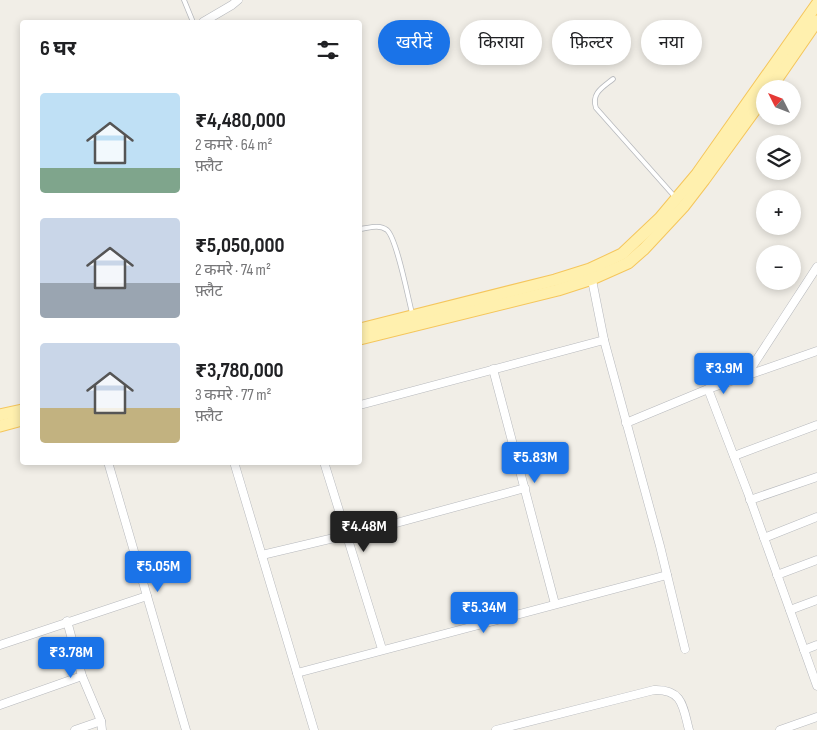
<!DOCTYPE html>
<html lang="hi">
<meta charset="utf-8">
<style>
body{margin:0;font-family:"Sofia Sans Condensed","Noto Sans Devanagari",sans-serif;background:#f6f6f6;color:#202124;height:100vh;display:flex;flex-direction:column;font-size:19px;white-space:nowrap}
*{box-sizing:border-box;margin:0}
p{font-size:16px;color:#757577}
.icon{flex:none;width:28px;height:28px;fill:none;stroke:currentColor;stroke-width:2;stroke-linecap:round;stroke-linejoin:round}
.map{position:relative;flex:1;overflow:hidden}
.side{position:absolute;left:20px;top:20px;width:342px;height:445px;display:flex;flex-direction:column;background:#fff;border-radius:5px;box-shadow:0 2px 8px #0003}
.side>*{flex:none}
.top-card{position:absolute;left:378px;top:20px;width:364px;height:45px;display:flex;gap:10px}
.needle{width:32px;rotate:312deg}
.tools{position:absolute;left:756px;top:80px;display:grid;gap:10px}
.tools a{display:grid;place-items:center;width:45px;height:45px;border-radius:50%;background:#fff;box-shadow:0 2px 8px #0003;font-size:25px}
.price{position:absolute;translate:-50% -42px;padding:0 11px;border-radius:5px;background:#1a73e8;color:#fff;font-size:16px;line-height:32px;filter:drop-shadow(0 1px 2px #0008)}
.price::after{content:'';position:absolute;left:50%;top:30px;width:15px;height:11px;margin-left:-8px;background:inherit;clip-path:polygon(0 0,100% 0,50% 100%)}
.price.on{background:#222;color:#fff}
ul{padding:0;list-style:none}
li{display:flex;align-items:center;gap:15px;height:125px;padding:0 20px}
li span{display:grid;place-items:center;flex:none;width:140px;height:100px;border-radius:5px;color:#555}
li>.icon{margin-inline-start:auto}
span .icon{width:60px;height:60px;fill:#fffc;stroke-width:1}
li b{font-size:21px}
h2{display:flex;justify-content:space-between;align-items:center;height:60px;padding:0 20px;font-size:21px}
.pill{padding:0 18px;border-radius:22px;background:#fff;box-shadow:0 2px 8px #0003;font-size:18px;line-height:45px}
.pill.on{background:#1a73e8;color:#fff}
.map>svg:first-child{display:block}
</style>
<div class="map">
<svg width="817" height="730" viewBox="0 0 817 730">
<rect width="100%" height="100%" fill="#f1eee7"/>
<g fill="none" stroke-linecap="round" stroke-linejoin="round">
<defs>
<g id="lane">
<path d="M184 0 193 22"/>
<path d="M613 79C603 87 591 93 596 108L675 197"/>
<path d="M360 229C369 228 379 224 387 230 397 239 408 298 412 313"/>
</g>
<g id="street">
<path d="M203 22 232 5 238 0"/>
<path d="M591 275 604 340 660 546 685 649"/>
<path d="M493 369 555 604"/>
<path d="M746 376 817 267"/>
<path d="M708 389 748 493 817 686"/>
<path d="M360 405 604 340"/>
<path d="M626 423 708 389 817 351"/>
<path d="M734 456 817 425"/>
<path d="M108 462 186 730"/>
<path d="M234 462 314 730"/>
<path d="M324 462 382 649"/>
<path d="M750 500 817 477"/>
<path d="M764 538 817 517"/>
<path d="M262 555 389 525 525 488"/>
<path d="M777 575 817 560"/>
<path d="M790 610 817 600"/>
<path d="M67 621 82 676 101 721 102 730"/>
<path d="M0 645 147 596"/>
<path d="M804 650 817 645"/>
<path d="M297 673 667 575"/>
<path d="M0 705 82 676"/>
<path d="M75 730 101 721"/>
<path d="M496 730 654 690C683 689 683 707 689 730"/>
<path d="M780 730 817 717"/>
</g>
<g id="primary">
<path d="M770 89 817 21"/>
<path d="M360 329 555 280 590 269 622 254 660 218 697 174 817 4"/>
<path d="M360 339 558 290 592 279 628 263 644 249 684 206 704 180 765 96"/>
<path d="M0 415 22 410"/>
<path d="M0 426 22 420"/>
</g>
</defs>
<use href="#lane" stroke="#b7b9bd" stroke-width="5.5"/>
<use href="#street" stroke="#b7b9bd" stroke-width="9"/>
<use href="#primary" stroke="#f5c65c" stroke-width="13"/>
<use href="#lane" stroke="#fff" stroke-width="4"/>
<use href="#street" stroke="#fff" stroke-width="8"/>
<use href="#primary" stroke="#fff0ae" stroke-width="11"/>
</g>
</svg>
<div class="tools">
<a><svg class="needle" viewBox="-14 -14 28 28"><path d="M0-13l5 13h-10z" fill="#e53935"/><path d="M0 13l5-13h-10z" fill="#757577"/></svg></a>
<a><svg class="icon" aria-label="layers" viewBox="0 0 24 24"><path d="M12 4l9 5-9 5-9-5zM3 14l9 5 9-5"/></svg></a>
<a>+</a>
<a>−</a>
</div>
<b class="price" style="left:724px;top:395px">₹3.9M</b>
<b class="price" style="left:535px;top:484px">₹5.83M</b>
<b class="price on" style="left:364px;top:553px">₹4.48M</b>
<b class="price" style="left:158px;top:593px">₹5.05M</b>
<b class="price" style="left:484px;top:634px">₹5.34M</b>
<b class="price" style="left:71px;top:679px">₹3.78M</b>
<div class="top-card">
<a class="pill on">खरीदें</a>
<a class="pill">किराया</a>
<a class="pill">फ़िल्टर</a>
<a class="pill">नया</a>
</div>
<section class="side">
<h2>6 घर<svg class="icon" aria-label="filters" viewBox="0 0 24 24"><path d="M4 7h16M4 17h16"/><circle cx="9" cy="7" r="2"/><circle cx="15" cy="17" r="2"/></svg></h2>
<ul>
<li><span style="background:linear-gradient(#bfe0f5 75%,#7fa58c 0)"><svg class="icon" aria-label="home" viewBox="0 0 24 24"><path d="M3 11l9-7 9 7M6 9v11h12V9"/></svg></span><div><b>₹4,480,000</b><p>2 कमरे · 64 m²</p><p>फ़्लैट</p></div></li>
<li><span style="background:linear-gradient(#c9d6e8 65%,#9aa5b1 0)"><svg class="icon" aria-label="home" viewBox="0 0 24 24"><path d="M3 11l9-7 9 7M6 9v11h12V9"/></svg></span><div><b>₹5,050,000</b><p>2 कमरे · 74 m²</p><p>फ़्लैट</p></div></li>
<li><span style="background:linear-gradient(#c9d6e8 65%,#c2b280 0)"><svg class="icon" aria-label="home" viewBox="0 0 24 24"><path d="M3 11l9-7 9 7M6 9v11h12V9"/></svg></span><div><b>₹3,780,000</b><p>3 कमरे · 77 m²</p><p>फ़्लैट</p></div></li>
</ul>
</section>
</div>
